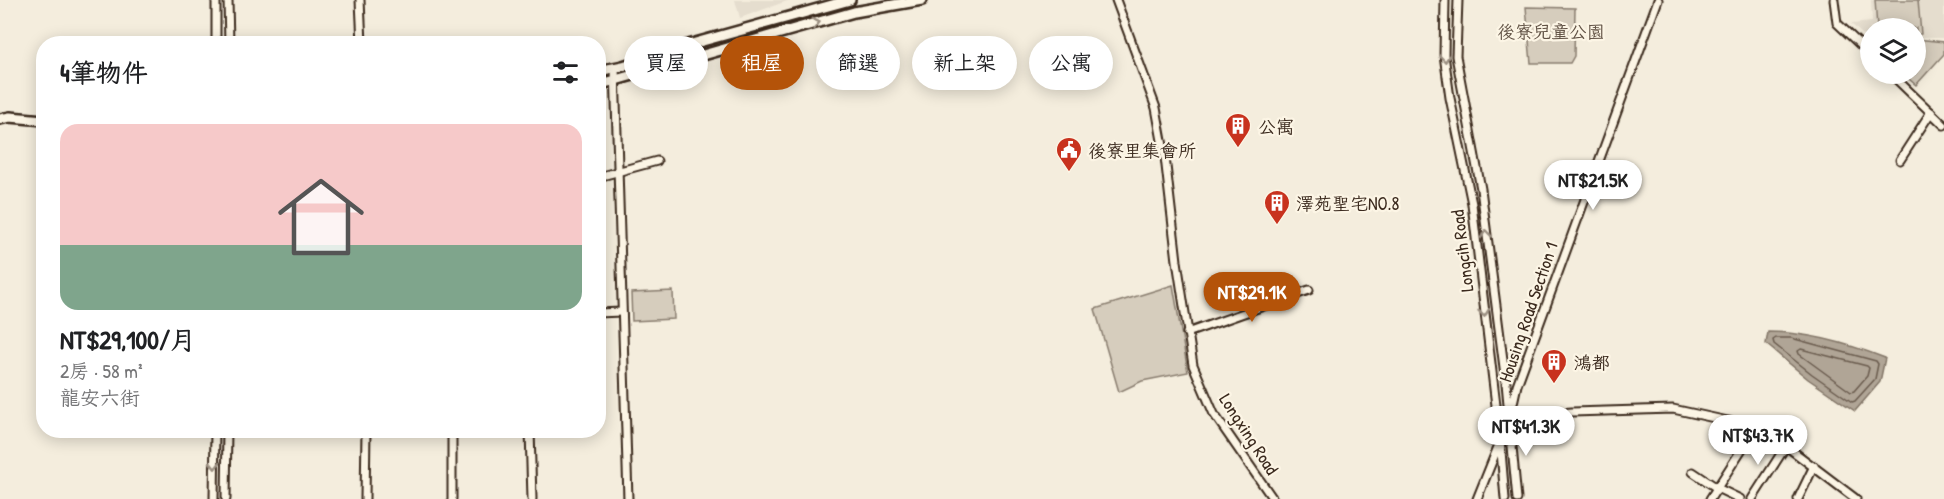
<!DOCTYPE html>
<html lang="zh-TW">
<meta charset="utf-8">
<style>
body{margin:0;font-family:"Patrick Hand","LXGW WenKai TC",sans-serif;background:#f2f2f2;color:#202124;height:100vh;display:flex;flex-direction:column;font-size:22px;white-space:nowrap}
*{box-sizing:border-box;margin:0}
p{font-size:20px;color:#757577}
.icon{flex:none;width:33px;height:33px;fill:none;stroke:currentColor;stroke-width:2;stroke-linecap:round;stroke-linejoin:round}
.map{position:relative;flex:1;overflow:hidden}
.sheet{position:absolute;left:36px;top:36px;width:570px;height:402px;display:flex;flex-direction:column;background:#fff;border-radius:24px;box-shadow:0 3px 15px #0003}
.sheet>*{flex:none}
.guide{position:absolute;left:624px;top:36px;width:570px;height:54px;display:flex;gap:12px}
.fabs{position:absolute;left:1860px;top:18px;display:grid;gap:12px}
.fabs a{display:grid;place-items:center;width:66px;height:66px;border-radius:50%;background:#fff;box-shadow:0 3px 15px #0003;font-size:30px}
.price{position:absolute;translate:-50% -51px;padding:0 14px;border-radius:21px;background:#fff;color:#222;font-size:20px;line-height:39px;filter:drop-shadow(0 2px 3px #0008)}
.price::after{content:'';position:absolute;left:50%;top:36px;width:18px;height:14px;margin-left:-9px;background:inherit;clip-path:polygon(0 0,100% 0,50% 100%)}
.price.on{background:#b45309;color:#fff}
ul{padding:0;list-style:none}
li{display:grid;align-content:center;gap:12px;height:318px;padding:0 24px}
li+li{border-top:2px solid #e0e0e0}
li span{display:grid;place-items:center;height:186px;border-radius:18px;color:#555}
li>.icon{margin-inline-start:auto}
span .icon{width:108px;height:108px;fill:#fffc;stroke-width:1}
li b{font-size:26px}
h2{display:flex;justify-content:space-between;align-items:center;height:72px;padding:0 24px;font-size:26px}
.tag{padding:0 21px;border-radius:27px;background:#fff;box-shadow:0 3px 15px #0003;font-size:21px;line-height:54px}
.tag.on{background:#b45309;color:#fff}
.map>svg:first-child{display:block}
</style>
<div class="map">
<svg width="1944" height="499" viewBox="0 0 1944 499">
<rect width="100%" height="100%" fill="#f4eddd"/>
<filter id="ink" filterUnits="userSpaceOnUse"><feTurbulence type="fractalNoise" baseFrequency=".0167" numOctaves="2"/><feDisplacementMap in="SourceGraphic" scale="12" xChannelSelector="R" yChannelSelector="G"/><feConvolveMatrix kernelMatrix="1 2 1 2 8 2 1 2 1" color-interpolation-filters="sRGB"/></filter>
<g filter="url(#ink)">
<g fill="#e5ddce">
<path d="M735 0H790L740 18Z"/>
<path d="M1871 0H1944V38H1916V28H1870V41L1851 24 1872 22Z"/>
</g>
<g fill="#d6cdbd" stroke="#887c6e" stroke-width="1.5">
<path d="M1875 0H1918L1921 34 1916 35V28H1877Z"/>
<path d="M1526 7 1575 8 1574 56 1570 63H1531Z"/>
<path d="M1916 39 1944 42V54L1916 85 1903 74H1916Z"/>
<path d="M1173 285 1188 372 1142 381 1119 392 1095 309Z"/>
<path d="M673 291 674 319 632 321 631 293Z"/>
</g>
<path fill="#b0a596" stroke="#817466" stroke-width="1.5" d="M1768 332C1807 332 1849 344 1885 358L1880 382 1855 411 1808 379 1766 344Z"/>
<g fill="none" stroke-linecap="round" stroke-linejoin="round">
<g stroke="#6a5b4e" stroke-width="1.5">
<path d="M1776 338H1791L1876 361 1878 364 1875 379 1855 401 1852 402 1812 374 1774 344 1773 340Z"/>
<path d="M1801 349 1867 366 1869 368 1867 376 1854 391 1851 392 1799 354 1798 351Z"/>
</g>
<defs>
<g id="minor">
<path d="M216 0V44"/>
<path d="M228 0 229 44"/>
<path d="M360 0 362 44"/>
<path d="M1116 0 1156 108 1165 157 1177 261 1193 365 1214 414 1273 499"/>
<path d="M1445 0 1444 55 1450 98 1472 204 1500 439 1505 499"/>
<path d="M1458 0 1456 56 1481 189 1506 383 1517 499"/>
<path d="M1834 0 1837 23 1870 54"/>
<path d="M615 68 628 499"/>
<path d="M1891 74 1944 125"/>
<path d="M1900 160 1931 112"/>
<path d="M598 177 657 161"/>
<path d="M598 313 621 312"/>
<path d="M1187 333 1309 290"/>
<path d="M1510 417 1572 412 1673 409 1728 421 1765 434 1786 446 1856 499"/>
<path d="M452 430V499"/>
<path d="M530 430 532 499"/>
<path d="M1693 472 1717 488 1740 499"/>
<path d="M214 499 215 430"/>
<path d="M226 499 227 430"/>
<path d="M365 499 366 430"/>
<path d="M1477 499 1510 417 1517 385 1658 0"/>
<path d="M1710 499 1754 430"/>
<path d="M1752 499 1786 446"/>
<path d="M1798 499 1814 466"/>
</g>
<g id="major">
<path d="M598 71 623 66 681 47 850 0"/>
<path d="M598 85 854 12 922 0"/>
<path d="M0 119 10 117 44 120"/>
</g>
</defs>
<use href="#minor" stroke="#3b2a1e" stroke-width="11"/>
<use href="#major" stroke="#3b2a1e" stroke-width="14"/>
<use href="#minor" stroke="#fcf5e5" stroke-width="7"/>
<use href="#major" stroke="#fcf5e5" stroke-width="9"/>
</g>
<defs><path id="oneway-chevron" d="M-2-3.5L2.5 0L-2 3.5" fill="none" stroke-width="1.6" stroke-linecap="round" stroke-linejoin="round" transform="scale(1.5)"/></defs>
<g stroke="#9c9082">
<use href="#oneway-chevron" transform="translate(816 23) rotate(-15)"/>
<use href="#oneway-chevron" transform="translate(1445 58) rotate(85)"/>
<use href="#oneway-chevron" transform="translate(1486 234) rotate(-97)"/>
<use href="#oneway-chevron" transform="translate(1484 313) rotate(83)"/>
<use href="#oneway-chevron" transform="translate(215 465) rotate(91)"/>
</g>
</g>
<defs>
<symbol id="building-pin" viewBox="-11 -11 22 30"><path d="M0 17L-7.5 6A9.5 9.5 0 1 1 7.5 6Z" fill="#c8321e" stroke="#fcf5e5"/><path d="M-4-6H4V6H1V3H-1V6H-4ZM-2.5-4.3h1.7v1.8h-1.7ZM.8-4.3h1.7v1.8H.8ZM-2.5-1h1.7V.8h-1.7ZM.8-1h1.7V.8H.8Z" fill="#fff"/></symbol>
<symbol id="civic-pin" viewBox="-11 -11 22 30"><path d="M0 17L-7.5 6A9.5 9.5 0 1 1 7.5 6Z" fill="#c8321e" stroke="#fcf5e5"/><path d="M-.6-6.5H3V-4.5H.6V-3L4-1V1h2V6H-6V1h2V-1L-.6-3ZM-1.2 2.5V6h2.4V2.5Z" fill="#fff"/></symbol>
</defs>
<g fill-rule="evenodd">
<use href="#building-pin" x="1223" y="111" width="30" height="40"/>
<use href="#civic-pin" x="1054" y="135" width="30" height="40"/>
<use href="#building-pin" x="1262" y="188" width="30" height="40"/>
<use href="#building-pin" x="1539" y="347" width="30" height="40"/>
</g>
<g text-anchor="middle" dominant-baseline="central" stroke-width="4.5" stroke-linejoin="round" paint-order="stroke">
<g font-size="18" fill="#625346" stroke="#fcf5e5">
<text x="1551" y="31">後寮兒童公園</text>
</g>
<g font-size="18" fill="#3b2a1e" stroke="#fcf5e5" text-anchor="start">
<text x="1258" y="126">公寓</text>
<text x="1088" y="150">後寮里集會所</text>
<text x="1296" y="203">澤苑聖宅NO.8</text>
<text x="1574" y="362">鴻都</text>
</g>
<g font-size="18" fill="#3b2a1e" stroke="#fcf5e5">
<text transform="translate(1462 251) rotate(-97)">Longcih Road</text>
<text transform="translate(1528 312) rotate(-71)">Housing Road Section 1</text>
<text transform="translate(1249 434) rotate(57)">Longxing Road</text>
</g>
</g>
</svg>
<div class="fabs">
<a><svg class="icon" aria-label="layers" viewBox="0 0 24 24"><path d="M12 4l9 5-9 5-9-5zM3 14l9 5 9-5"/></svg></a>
</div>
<b class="price" style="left:1593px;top:211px">NT$21.5K</b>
<b class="price on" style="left:1252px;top:323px">NT$29.1K</b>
<b class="price" style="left:1526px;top:457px">NT$41.3K</b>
<b class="price" style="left:1758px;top:466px">NT$43.7K</b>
<div class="guide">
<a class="tag">買屋</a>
<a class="tag on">租屋</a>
<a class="tag">篩選</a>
<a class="tag">新上架</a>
<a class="tag">公寓</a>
</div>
<section class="sheet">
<h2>4筆物件<svg class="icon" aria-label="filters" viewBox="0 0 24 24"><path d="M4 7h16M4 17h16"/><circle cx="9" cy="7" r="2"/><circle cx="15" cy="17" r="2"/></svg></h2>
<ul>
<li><span style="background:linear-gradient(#f6c9c9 65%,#7fa58c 0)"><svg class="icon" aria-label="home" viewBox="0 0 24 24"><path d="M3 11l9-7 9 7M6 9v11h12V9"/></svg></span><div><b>NT$29,100/月</b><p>2房 · 58 m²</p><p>龍安六街</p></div></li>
</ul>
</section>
</div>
